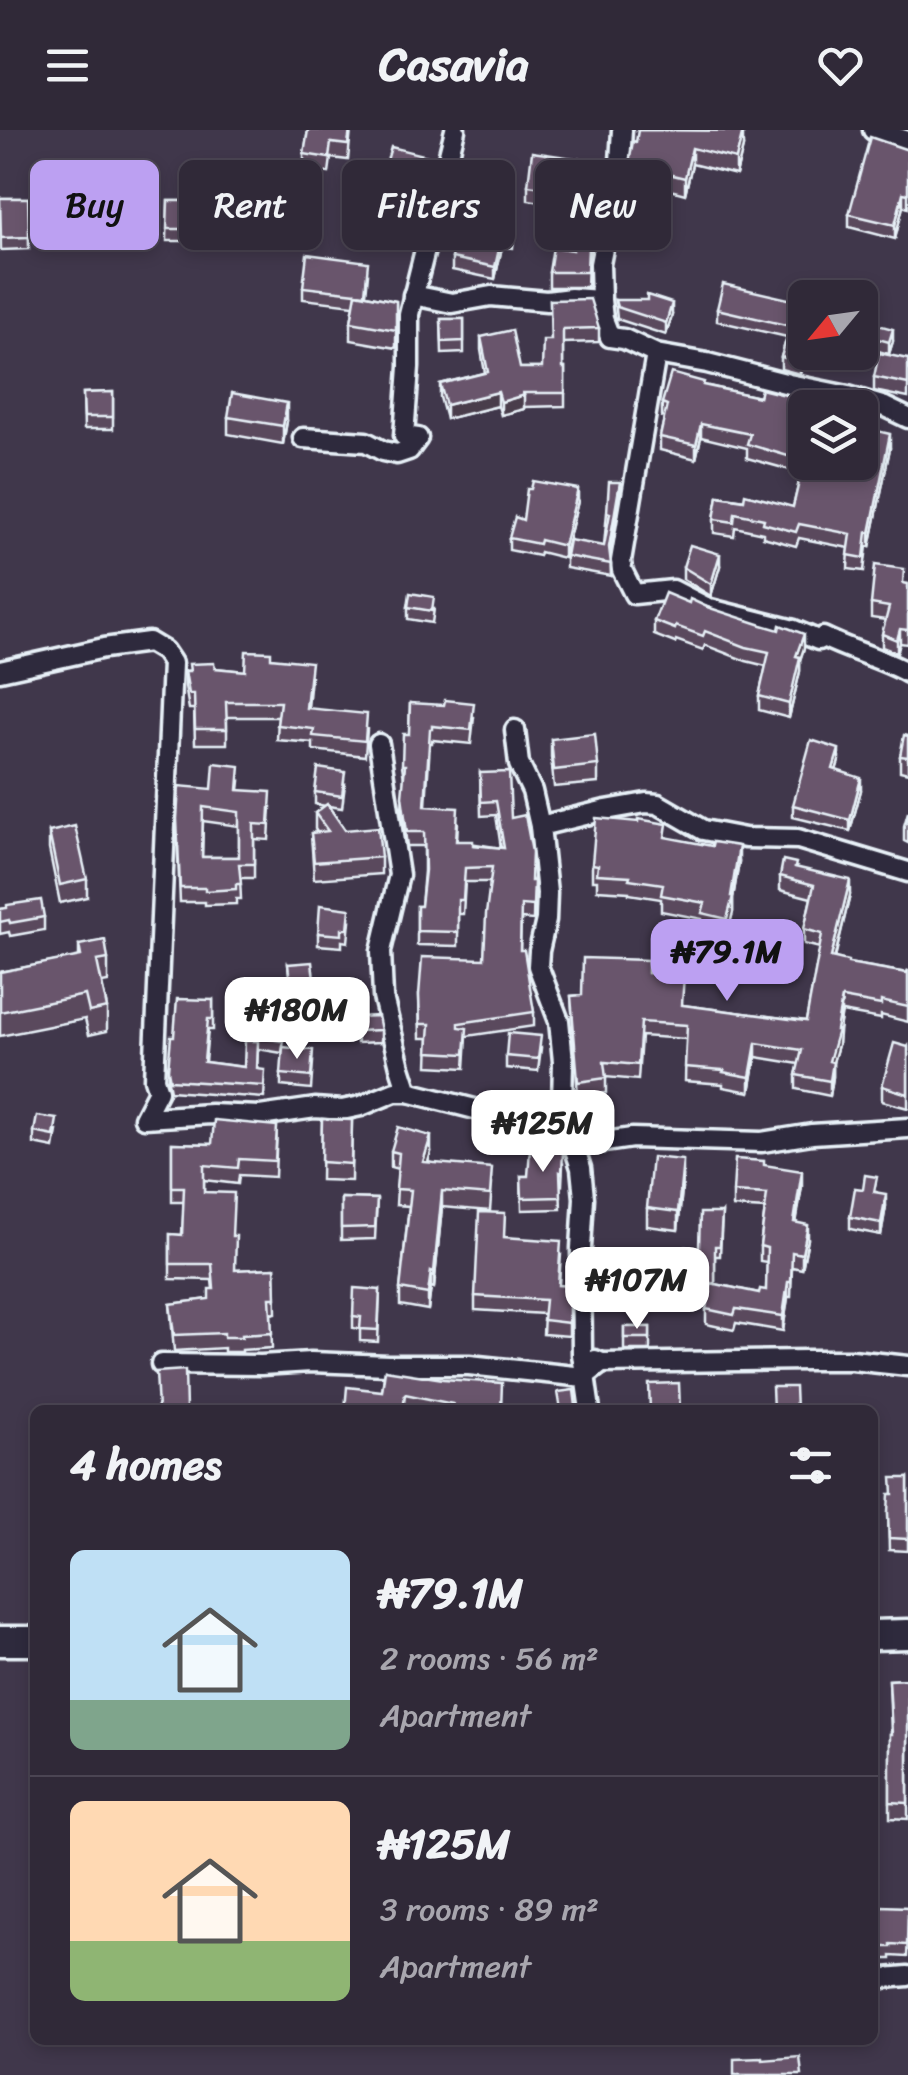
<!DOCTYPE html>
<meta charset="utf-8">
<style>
body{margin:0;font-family:Sriracha,sans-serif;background:#383140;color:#f1f3f6;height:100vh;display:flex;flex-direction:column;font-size:38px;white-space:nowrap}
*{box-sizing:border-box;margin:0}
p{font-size:32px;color:#a8a6ae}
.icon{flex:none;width:55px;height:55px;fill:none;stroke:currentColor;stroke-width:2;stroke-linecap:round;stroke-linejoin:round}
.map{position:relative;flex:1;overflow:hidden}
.details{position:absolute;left:30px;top:1275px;width:848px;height:640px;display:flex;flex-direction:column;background:#302938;border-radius:15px;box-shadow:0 5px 15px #0003,0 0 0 2px #4b4553}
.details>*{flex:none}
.top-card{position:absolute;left:30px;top:30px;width:850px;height:90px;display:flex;gap:20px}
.needle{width:65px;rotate:241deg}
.fabs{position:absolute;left:788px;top:150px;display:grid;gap:20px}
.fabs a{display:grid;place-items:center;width:90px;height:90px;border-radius:15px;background:#302938;box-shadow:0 5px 15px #0003,0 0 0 2px #4b4553;font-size:50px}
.price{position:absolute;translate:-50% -85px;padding:0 22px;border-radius:20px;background:#fff;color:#222;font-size:32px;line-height:65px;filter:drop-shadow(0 2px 5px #0008)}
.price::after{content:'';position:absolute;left:50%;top:60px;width:30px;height:22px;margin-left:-15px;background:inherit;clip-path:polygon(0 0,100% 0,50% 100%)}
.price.current{background:#bca0f2;color:#111}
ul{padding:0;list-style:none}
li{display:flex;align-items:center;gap:30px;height:250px;padding:0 40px}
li+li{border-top:2px solid #4b4553}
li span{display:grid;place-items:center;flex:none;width:280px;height:200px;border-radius:15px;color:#555}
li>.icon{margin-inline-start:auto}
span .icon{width:120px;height:120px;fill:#fffc;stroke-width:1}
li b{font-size:42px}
h2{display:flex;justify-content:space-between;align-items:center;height:120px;padding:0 40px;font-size:42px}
.pill{padding:0 35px;border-radius:15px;background:#302938;box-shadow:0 5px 15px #0003,0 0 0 2px #4b4553;font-size:35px;line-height:90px}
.pill.current{background:#bca0f2;color:#111}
header{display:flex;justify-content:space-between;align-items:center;height:130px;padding:0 40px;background:#302938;font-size:45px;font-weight:700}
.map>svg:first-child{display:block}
</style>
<header><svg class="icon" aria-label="menu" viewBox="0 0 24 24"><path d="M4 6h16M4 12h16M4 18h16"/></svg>Casavia<svg class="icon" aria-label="heart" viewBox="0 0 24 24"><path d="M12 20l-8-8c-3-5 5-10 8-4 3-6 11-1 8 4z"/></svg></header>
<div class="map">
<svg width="908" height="1945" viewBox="0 0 908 1945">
<rect width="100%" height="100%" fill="#40374b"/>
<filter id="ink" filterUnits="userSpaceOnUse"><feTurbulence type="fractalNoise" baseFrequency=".01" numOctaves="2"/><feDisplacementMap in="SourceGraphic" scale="20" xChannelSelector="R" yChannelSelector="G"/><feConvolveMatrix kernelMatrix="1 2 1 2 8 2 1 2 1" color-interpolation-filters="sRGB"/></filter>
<g filter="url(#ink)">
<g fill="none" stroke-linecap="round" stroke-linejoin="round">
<defs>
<g id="minor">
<path d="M873 0 908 11"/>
<path d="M413 165 452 173 491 166 547 171 571 168 601 170 603 189 610 207 624 209 656 224 707 233 789 254 848 266 885 277 908 288"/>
<path d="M601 170 600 134 620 32 622 0"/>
<path d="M656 224 621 431 622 440 634 464 673 460 710 479 794 500 818 510 823 507C851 521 881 528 908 543"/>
<path d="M303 308 366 312 383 321 397 324 409 320 418 308 404 306 409 237V184L455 0"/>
<path d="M0 541 104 518 149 512 164 521 172 533 154 949 158 961 144 988 211 984 260 986 315 978 342 980 361 976 395 962H408L479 980 521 979 541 983 559 993 572 1010 581 1038 584 1068 581 1118 582 1224 590 1280"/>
<path d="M515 600 519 634 532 661 540 696 547 763 546 790 539 821 538 836 559 891 563 931 562 976 559 993"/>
<path d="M379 614 399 745 381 821 383 867 400 937 408 962"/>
<path d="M540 696 606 680 646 673 658 674 703 700 745 708 798 709 908 742"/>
<path d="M572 1010 598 1013 632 1008 762 1012 812 1004 908 998"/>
<path d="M595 1230 602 1233 808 1230H852L908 1236"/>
<path d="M161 1234 261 1235 311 1232 388 1235H469L584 1247 602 1233"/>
<path d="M872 1849 908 1846"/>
</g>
<g id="highway">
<path d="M872 1505 908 1504"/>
<path d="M0 1511H35"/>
</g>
</defs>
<use href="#minor" stroke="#e8f1f8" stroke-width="25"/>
<use href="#highway" stroke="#e8f1f8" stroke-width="35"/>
<use href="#minor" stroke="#2f2a3d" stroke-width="18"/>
<use href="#highway" stroke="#2f2a3d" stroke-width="28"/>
</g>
<g fill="#5a495d" stroke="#e8f1f8" stroke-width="2.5" fill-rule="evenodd">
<path d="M308 0H351L348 30 331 28 329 43 304 39V24Z"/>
<path d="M636 12 743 17 736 45 692 34 685 64 656 56 645 121 617 116V100Z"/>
<path d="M908 20V78L903 76 895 109 849 97V84Z"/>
<path d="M431 39 425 64 384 53V41Z"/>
<path d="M587 45 583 80 595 95 588 132 587 157H549V142L572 120 569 76 528 70V55Z"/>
<path d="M0 68H28L29 119 1 120Z"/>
<path d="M168 71H196L195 111H167Z"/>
<path d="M515 96 513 118 502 117 495 149 452 140V128Z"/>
<path d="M368 144 366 165 396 171V218L351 210V192L354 175 303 169V157Z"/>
<path d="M550 170 599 198V212L563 213V238H565V276L524 277V279L501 285 498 276 446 289 440 267V254L485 243 481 220V207L520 238H542L551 210Z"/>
<path d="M615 170 672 185 666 205 617 189Z"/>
<path d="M805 170 800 244 781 239V227L787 207 717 191V179Z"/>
<path d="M441 189H464V223L442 224Z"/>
<path d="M860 190 893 211 889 224 860 216Z"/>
<path d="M908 229V268L874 261V247Z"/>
<path d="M704 255 759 267 844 278H805L812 333 860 347 865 324 860 323V283L861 297 890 318 870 417 867 416 864 441 848 439 849 418 799 408 796 416 763 407V403L735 397 734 406 714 403V389L718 366 793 377 801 343 747 328V318L701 307 696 329 660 320V307L664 288 662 287V273Z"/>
<path d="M113 262V299H84L83 263Z"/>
<path d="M228 287 287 291 283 314 228 304Z"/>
<path d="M620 364 610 423 611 446 566 438V426L604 416 607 382Z"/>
<path d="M578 371 564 428 540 422 539 426 509 420V408L523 390Z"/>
<path d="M720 436 711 466 683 449V437Z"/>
<path d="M904 454H908V514L900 513 897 523 882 517V504L886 490 871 488V474Z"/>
<path d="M689 473 707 477 804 518 800 530V541L789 588 759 580V566L766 536 746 531 705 515 703 520 676 510 675 513 654 505V491Z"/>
<path d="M408 477 434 479 432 493 408 489Z"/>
<path d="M271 528 311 547 308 578 367 599 365 626 313 620V613L277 610 278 587H227V614H195L194 579H189L185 556V541L215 538 245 541Z"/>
<path d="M410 573 474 587 471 614 432 610V613H430L426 676 458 692 457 711 501 718 496 685 481 686 480 643 511 688 532 751H534L533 790 521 789 520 820 534 882V896L467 906 465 938 428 936 429 908H420L419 865 484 829 490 752H465L463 784H458V816L417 815V776H421L424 741V716H407L402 680 404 649 402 635 409 604Z"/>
<path d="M908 606V643L900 641V626Z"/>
<path d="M551 609 598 635V653L554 657 551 627Z"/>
<path d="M839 631 836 640 861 660 850 701 793 687V675Z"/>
<path d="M240 651 239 660 271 677 269 710 254 709V748H240L241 769H236V774L205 775V772H180L177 703 212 659ZM203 691 239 696V727H202Z"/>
<path d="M345 654 342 678 328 676 345 700 381 727V744L314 749 311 703 317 702 315 699V683L325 676 315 674V662Z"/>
<path d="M908 682V713L904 711V696Z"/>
<path d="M49 702 87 749V767L60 773 49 719Z"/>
<path d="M667 708 739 732 733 768V782L727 805 702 799V789L661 781V769L629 764V762L597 760V750H592V734Z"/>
<path d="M796 737 850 765 835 828 848 833 907 843 908 840V892L881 885V889L842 882 838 904V915L833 932V947L830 966 796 959V945L799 934 756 927 750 962 723 957V954L685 951 686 909 641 906 638 950 606 947V963L578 966 571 866 582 865 648 843 683 875 806 891 820 818 804 814V799L811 768 780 760V746Z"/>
<path d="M7 778 44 787V800L10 806 9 802 0 804V779Z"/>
<path d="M350 791 348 812 342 811V817L318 815V803Z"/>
<path d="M79 815 108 829V852L102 853 107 878V901L89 905 85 889 0 906V842L79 827Z"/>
<path d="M288 834 316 866V879L292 881Z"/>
<path d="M213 870V900H208L205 932 244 937 250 906 287 891 282 923 258 919 257 939 265 951 264 968 170 961 168 951V940L174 906Z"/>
<path d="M356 887 381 900V912L357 913Z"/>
<path d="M908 917V978L882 971V956Z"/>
<path d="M541 918 538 941 506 938V926Z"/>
<path d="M313 932 311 959 281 956V944Z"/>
<path d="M322 989 352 990 351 1051 321 1050Z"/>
<path d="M277 996 275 1047 239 1045 238 1054 204 1050V1062L233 1106 235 1140 275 1138 276 1183 271 1184 272 1218 242 1220V1222H224V1218L174 1221 170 1174 209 1169 213 1159 212 1150 170 1149V1104L182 1105 184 1072H172V1013L212 1014Z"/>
<path d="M57 1001 54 1018 34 1014V1002Z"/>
<path d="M391 1021 431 1022 428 1032 492 1054 490 1081 442 1077 434 1158 431 1157 428 1180 400 1175V1159L409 1076 396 1075 398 1039 391 1037Z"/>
<path d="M563 1034 562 1055 560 1054 561 1079 522 1080 521 1046H528Z"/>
<path d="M764 1035 802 1056 796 1092 808 1109 802 1139 792 1137 791 1167H788L783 1201 736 1193 734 1200 706 1194V1179L709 1166H702V1146H685L686 1117 699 1118 722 1083 720 1126H715V1154L759 1163 766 1160 767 1132 760 1131V1116L765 1079 733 1077V1062Z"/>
<path d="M683 1048 678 1100 647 1096V1078Z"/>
<path d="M863 1059 877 1062 886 1076 881 1105 850 1099V1087Z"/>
<path d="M341 1068 377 1069 375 1109 341 1110Z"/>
<path d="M505 1107 561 1124 559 1155 569 1156V1206L543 1204 544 1184 475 1180V1166Z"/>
<path d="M380 1160 378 1212 360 1211V1199L353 1198V1186Z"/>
<rect x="624" y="1197" width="26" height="23"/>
<path d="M385 1240 501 1280H345L382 1261Z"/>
<path d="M908 1348V1421L889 1420 888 1382 892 1364Z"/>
<path d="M908 1549V1689L890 1688V1604H891L889 1550Z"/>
<path d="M880 1776 908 1806 907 1827 891 1826V1829H878Z"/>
</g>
<g fill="#4a3c4c" stroke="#e8f1f8" stroke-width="2.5">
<path d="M743 1V17L736 45V29Z"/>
<path d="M692 18V34L685 64V48Z"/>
<path d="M431 27V39L425 64V52Z"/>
<path d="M587 30V45L581 96V81Z"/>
<path d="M656 41V56L645 121V106Z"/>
<path d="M903 63V76L895 109V95Z"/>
<path d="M595 80V95L588 132V117Z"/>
<path d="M502 105V117L495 149V137Z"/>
<path d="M672 173V185L666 205V193Z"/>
<path d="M893 199V211L889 224V212Z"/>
<path d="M805 215V222H806L800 244V231Z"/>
<path d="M498 262V276L446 289V275Z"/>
<path d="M524 265V279L501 285V272Z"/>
<path d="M287 273V291L283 314V296Z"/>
<path d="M701 294V307L696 329V315Z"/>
<path d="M890 304V318L870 417V403Z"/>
<path d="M620 352V364L609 429V417Z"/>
<path d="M578 359V371L564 428V416Z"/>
<path d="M720 424V436L711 466V454Z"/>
<path d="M900 499V513L897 523V510Z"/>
<path d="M804 504V518L800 530V541L789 588V574L796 526Z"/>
<path d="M839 619V631L833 650V639Z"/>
<path d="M861 648V660L850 701V690Z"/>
<path d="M739 716V732L733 768V782L727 805V789Z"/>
<path d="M850 750V765L831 842V827Z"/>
<path d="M842 868 838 915 829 946V931Z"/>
<path d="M756 913V927L750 962V947Z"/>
<path d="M833 932V947L830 966V951Z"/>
<path d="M431 1006V1022L423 1048V1032Z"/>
<path d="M683 1030V1048L678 1100V1082Z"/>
<path d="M802 1041V1056L794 1107V1092Z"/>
<path d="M442 1061V1077L434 1158V1142Z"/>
<path d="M886 1064V1076L881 1105V1093Z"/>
<path d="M808 1095V1109L802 1139V1124Z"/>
<path d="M431 1141V1157L428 1180V1164Z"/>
<path d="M788 1152V1167L783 1201V1186Z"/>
</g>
<g fill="#69556c" stroke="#e8f1f8" stroke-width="2.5" fill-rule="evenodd">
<path d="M308 0H350L348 15 331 13 329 28 304 24Z"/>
<path d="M638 0 743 1 736 29 692 18 685 48 656 41 645 106 617 100 633 11 636 12Z"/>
<path d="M870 7 908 20V64L903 63 895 95 849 84Z"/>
<path d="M391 17 431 27 425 52 384 41Z"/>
<path d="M532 22 587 30 581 81 595 80 588 117 587 142H549L553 117 573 120 569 61 528 55Z"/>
<path d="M0 68H28L29 107 1 108Z"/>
<path d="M168 71H196L195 99H167Z"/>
<path d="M487 81 515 83 513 106 502 105 495 137 452 128 457 104 485 110Z"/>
<path d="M411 94 417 95 411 117 407 116Z"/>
<path d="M307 124 368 132 365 164 303 157Z"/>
<path d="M723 154 797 171 798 168 805 170V215L800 231 781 227 790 196 717 179Z"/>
<path d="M356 163 396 171V200L351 192Z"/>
<path d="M647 165 672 173 666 193 617 177 615 170H647Z"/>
<path d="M590 169 599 198 563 199V238H565V263H523L524 265 501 272 498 262 446 275 440 254 488 242 481 207 512 200 520 238H542L543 210H551L550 170Z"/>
<path d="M441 189H464V211L442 212Z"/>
<path d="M860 190 893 199 889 212 860 204Z"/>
<path d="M879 223 908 229V254L874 247Z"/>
<path d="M671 243 704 252 703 255 759 267 761 259 835 277 836 275 844 278H805V331L747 314 750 304 701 294 696 315 660 307 667 275 662 273Z"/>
<path d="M113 262V287H84L83 263Z"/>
<path d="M232 263 287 273 283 296 228 287Z"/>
<path d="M860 297 890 304 870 403 867 402 864 428 848 425 851 404 799 394 796 402 763 393 764 389 735 383 734 392 714 389 718 366 744 370 745 364 793 377 804 331 860 347 868 311 860 309Z"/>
<path d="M533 351 578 359 564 416 540 410 539 414 509 408 515 387 523 390 527 359H531Z"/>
<path d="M609 352H620L609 417 611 434 566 426 569 410 604 416 610 383 607 382Z"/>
<path d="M690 415 720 424 711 454 683 437Z"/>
<path d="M875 435 904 439 903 453 908 454V500L900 499 897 510 882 504 889 477 871 474Z"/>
<path d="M410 463 434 467 432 481 408 477Z"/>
<path d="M665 463 689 473 690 469 707 477 762 495 779 500 780 495 804 504 796 526 800 527 789 574 759 566 769 522 746 517 705 501 703 506 676 496 675 499 654 491Z"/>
<path d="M246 521 271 522V528L311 532 306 578 367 584 365 611 313 606 314 599 277 595 280 572H226L227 599H195L194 564H189L185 541H190L189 534 214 533 215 538 245 541Z"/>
<path d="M445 570 474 573 471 600 432 596V599H430L425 676 458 678 456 711H473V715L504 718 496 671 481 672 480 643 509 642 511 688 525 685 532 722 531 751H534L533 776 521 775 520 820H524L534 882 459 893V897L467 898 465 924 428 922 430 894H420L419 865 422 827 484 829 486 784 492 737 465 738 463 770H458V802L417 801V776H421L425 740 424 702H407L402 666 405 635H402L403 604H409L410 573 444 575Z"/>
<path d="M595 604 598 635 554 640 551 609Z"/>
<path d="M904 605 908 606V627L900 626Z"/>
<path d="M811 610 839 619 833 639 861 648 850 690 793 675Z"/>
<path d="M214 633 240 636 238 660 271 662 269 695 254 694V734H239L241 754H236V759L205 761V758H180L177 689 179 656 212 659ZM203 677 239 682V727H202Z"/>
<path d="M318 638 345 642 342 666 315 662Z"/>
<path d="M327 674 345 700 378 697 381 727 314 732 311 703 328 701 315 683Z"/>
<path d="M596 688 638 692V689L667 694 665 707 712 716 713 712 739 716 731 766H733L727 789 702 783 705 773 661 765 663 754 629 749 630 746 597 744 598 735 592 734Z"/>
<path d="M75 696 87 749 60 755 49 702Z"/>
<path d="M783 730 796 733 795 737 850 750 831 827 848 831V833L907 843 908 840V877L881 871V875L842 868 836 900H838L829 931 833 932 830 951 796 945 802 920 756 913 750 947 723 942 724 940 685 937 687 895 641 892 638 935 604 932 606 948 578 952 571 866 582 865 583 828 648 830V843L684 845 682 875 806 891 822 804 804 799 814 755 780 746Z"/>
<path d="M41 770 44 787 10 793 9 790 0 792V779L7 778V775Z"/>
<path d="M320 775 350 779 348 799H342V805L318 803Z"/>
<path d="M105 810 108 829 97 831 107 878 89 882 85 865 0 882V842L81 826 79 815Z"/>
<path d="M312 832 316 866 292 869 288 834Z"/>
<path d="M177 869 213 870V889H208L204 932 244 937 245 911H258L257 939 265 940 264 956 170 950 168 940 171 906H174Z"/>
<path d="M255 874 287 879 282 911 250 906Z"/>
<path d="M378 886 381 900 357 901 356 887Z"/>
<path d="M508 903 541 906 538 929 506 926Z"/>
<path d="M894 913 908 917V964L882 956Z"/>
<path d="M283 917 313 920 311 947 281 944Z"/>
<path d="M37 986 57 989 54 1006 34 1002Z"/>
<path d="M322 989 352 990 351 1034 321 1032Z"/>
<path d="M214 990 277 996 275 1031 239 1029 238 1038 204 1035V1062L234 1063 232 1106H236L235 1140 275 1138 276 1168H270L272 1203 242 1205V1207H224V1203L174 1205 170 1174 209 1169V1159H214L212 1134H170V1104L182 1105 184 1057H172V1013L212 1014Z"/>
<path d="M398 997 431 1006 423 1032 492 1038 490 1065 442 1061 434 1142 431 1141 428 1164 400 1159 411 1060 396 1059 399 1023 391 1021Z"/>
<path d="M530 1019 563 1022 562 1043 560 1042 561 1067 522 1068 521 1046H528Z"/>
<path d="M652 1027 683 1030 678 1082 647 1078Z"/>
<path d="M735 1029 764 1031V1035L802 1041 794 1092 808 1095 802 1124 792 1122 791 1152H788L783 1186 736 1179 734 1185 706 1179 711 1153 759 1163 760 1159 766 1160 767 1118 760 1116 767 1064 733 1062Z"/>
<path d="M865 1045 877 1047 874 1062 886 1064 881 1093 850 1087 855 1058 863 1059Z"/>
<path d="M341 1068 377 1069 375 1097 341 1098Z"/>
<path d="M479 1082 505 1083 504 1107 561 1111 558 1155 569 1156V1193L543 1190 545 1170 475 1166Z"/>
<path d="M700 1083H722L720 1116H715V1154L711 1153 710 1157H702V1137L685 1136 686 1117 699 1118Z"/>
<path d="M354 1158 380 1160 378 1200 360 1199 361 1187 353 1186Z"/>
<rect x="624" y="1197" width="26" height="11"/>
<path d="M185 1240 186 1280H158L156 1242Z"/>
<path d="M385 1240 443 1249 502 1253 501 1280H453V1274L405 1264 403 1280H345L347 1257 382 1261Z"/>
<path d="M679 1253 680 1280H650L649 1254Z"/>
<path d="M772 1257H795L796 1280H773Z"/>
<path d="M574 1260 576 1276 585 1280H561L558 1262Z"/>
<path d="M892 1348H908V1409L889 1408 888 1382 889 1364H893Z"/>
<path d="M908 1549V1673L890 1672V1604H892L889 1550Z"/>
<path d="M880 1776 908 1777 907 1815 891 1814V1817H878Z"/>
<path d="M800 1927 802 1945H734V1929L763 1928V1930Z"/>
</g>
</g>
</svg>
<div class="fabs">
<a><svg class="needle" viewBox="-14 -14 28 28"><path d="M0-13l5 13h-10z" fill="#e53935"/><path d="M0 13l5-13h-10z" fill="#a8a6ae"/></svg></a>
<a><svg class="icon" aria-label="layers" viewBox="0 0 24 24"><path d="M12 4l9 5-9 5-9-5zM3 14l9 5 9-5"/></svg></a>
</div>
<b class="price current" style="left:727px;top:874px">₦79.1M</b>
<b class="price" style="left:297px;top:932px">₦180M</b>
<b class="price" style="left:543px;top:1045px">₦125M</b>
<b class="price" style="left:637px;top:1202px">₦107M</b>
<div class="top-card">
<a class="pill current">Buy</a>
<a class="pill">Rent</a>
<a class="pill">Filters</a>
<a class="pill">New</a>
</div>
<section class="details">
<h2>4 homes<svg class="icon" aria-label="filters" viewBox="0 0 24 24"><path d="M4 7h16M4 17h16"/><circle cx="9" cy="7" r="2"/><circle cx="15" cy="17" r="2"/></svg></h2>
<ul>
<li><span style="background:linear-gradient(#bfe0f5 75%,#7fa58c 0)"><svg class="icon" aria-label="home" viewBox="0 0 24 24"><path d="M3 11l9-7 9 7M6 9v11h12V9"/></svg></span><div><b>₦79.1M</b><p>2 rooms · 56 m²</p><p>Apartment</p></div></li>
<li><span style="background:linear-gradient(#ffd9b3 70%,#8fb573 0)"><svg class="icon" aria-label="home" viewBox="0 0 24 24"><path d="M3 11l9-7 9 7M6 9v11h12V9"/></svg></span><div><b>₦125M</b><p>3 rooms · 89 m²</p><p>Apartment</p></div></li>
</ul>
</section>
</div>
